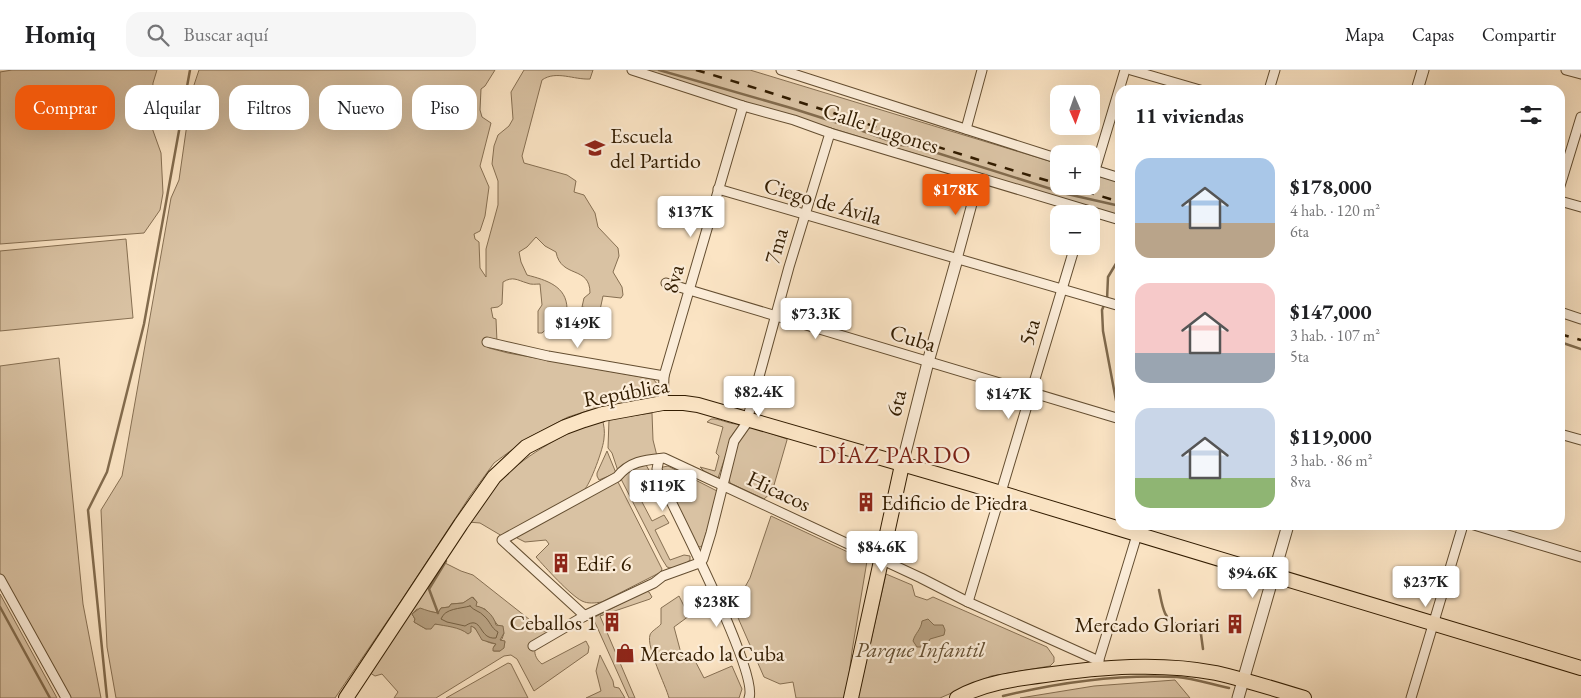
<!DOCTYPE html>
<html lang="es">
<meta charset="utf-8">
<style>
body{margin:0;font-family:"EB Garamond",serif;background:#f6f6f6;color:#202124;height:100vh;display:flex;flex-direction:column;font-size:19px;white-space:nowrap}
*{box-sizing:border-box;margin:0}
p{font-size:16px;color:#757577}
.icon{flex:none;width:28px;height:28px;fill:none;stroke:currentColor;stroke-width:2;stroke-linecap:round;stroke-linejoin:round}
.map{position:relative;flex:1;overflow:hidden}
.panel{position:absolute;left:1115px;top:15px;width:450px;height:445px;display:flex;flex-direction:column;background:#fff;border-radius:15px;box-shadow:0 5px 20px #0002}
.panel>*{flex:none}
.banner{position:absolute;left:15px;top:15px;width:475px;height:45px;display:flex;gap:10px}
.needle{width:32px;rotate:178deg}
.buttons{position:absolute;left:1050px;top:15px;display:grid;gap:10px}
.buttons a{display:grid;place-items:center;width:50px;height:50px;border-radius:10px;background:#fff;box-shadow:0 5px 20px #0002;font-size:25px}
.price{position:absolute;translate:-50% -42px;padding:0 11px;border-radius:5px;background:#fff;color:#222;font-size:16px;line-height:32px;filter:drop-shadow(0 1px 2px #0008)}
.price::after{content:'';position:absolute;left:50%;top:30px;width:15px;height:11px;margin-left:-8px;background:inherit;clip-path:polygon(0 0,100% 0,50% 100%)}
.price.current{background:#ea580c;color:#fff}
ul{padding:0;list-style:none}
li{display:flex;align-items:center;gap:15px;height:125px;padding:0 20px}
li span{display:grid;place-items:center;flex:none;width:140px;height:100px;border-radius:15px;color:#555}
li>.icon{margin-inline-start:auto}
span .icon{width:60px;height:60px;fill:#fffc;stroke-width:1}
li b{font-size:21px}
h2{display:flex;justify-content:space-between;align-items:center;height:60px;padding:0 20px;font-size:21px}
.pill{padding:0 18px;border-radius:15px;background:#fff;box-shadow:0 5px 20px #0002;font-size:18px;line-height:45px}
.pill.current{background:#ea580c;color:#fff}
header{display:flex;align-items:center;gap:30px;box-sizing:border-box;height:70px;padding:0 25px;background:#fff;border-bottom:1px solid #e0e0e0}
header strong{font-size:24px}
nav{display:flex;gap:28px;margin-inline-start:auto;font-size:18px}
.search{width:350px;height:45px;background:#f6f6f6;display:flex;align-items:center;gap:12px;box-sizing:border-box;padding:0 18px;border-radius:15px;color:#757577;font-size:19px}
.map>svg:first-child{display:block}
</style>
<header>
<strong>Homiq</strong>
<div class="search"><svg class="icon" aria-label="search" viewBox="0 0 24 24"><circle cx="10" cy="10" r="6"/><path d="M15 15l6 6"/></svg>Buscar aquí</div>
<nav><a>Mapa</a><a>Capas</a><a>Compartir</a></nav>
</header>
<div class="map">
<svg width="1581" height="628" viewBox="0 0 1581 628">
<rect width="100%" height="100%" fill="#fbe4c4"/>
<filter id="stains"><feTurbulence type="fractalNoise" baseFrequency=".004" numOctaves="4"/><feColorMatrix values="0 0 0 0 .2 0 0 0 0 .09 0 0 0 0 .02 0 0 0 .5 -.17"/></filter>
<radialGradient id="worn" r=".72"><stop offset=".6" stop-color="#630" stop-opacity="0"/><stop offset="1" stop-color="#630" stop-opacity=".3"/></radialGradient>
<g fill="#d9c2a3" stroke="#866f52" fill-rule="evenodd">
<path d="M12 0H157L153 13 151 55 161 83 163 123 160 140 144 163 0 174V2Z"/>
<path d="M199 0H495L485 16 481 19 480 40 482 47 491 53 480 96 489 117 485 146 480 161 474 164 475 169 479 172 480 198 486 207V179L498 135V111L492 94 494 76 498 65 509 56 513 49 511 22 524 0H593L590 9C574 10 556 0 542 10L522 86 524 93 567 105 576 111 574 122 584 125 595 143 598 157 618 178 619 186 613 202 622 217 623 225 621 228 603 226 600 240 582 237 584 228 590 223C590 195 561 209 556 182L545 176 536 167 527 177 519 182 521 192 527 205C546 210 567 216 567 239L557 240 551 255 542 263H538V241L542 235 540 214C536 214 531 215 527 213 517 210 513 206 503 212L502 234 498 237 491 238 493 248 496 249 497 272 484 275 489 278 508 283 653 309 659 316 658 324 654 328 587 341 568 347 528 368 494 393 470 426 401 531 335 628H116L107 577 101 440 122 406 171 128 179 110 188 47 194 15Z"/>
<path d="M640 0H750L1059 94V116H1091V104L1120 112V146Z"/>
<path d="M126 169 133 248 0 261V181Z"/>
<path d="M59 288 83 534 101 628H70L0 511V296Z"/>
<path d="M652 343 653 370 657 386 618 401 612 383 608 378 609 349Z"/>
<path d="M602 348C604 355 605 362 604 368 604 377 590 415 584 420L502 466 480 453 468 452C478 438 489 422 501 410 530 381 565 364 602 348Z"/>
<path d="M711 349C719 348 728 354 737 354L739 356 733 364 718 408 704 401 700 397 715 401 719 386 716 383 723 357 707 352Z"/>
<path d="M752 357 787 369V370L772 422 764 429 730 413C726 396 737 373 747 359Z"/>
<path d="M607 381 616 403 599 410 597 406V403Z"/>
<path d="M646 395 653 407 655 419 644 407 632 413 652 451 664 445 669 453 655 460 670 490 684 485 690 486V490C684 495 674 500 667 497L662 489 620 407 632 398Z"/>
<path d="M668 396 717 421 716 432 702 476 700 477 697 476 660 400 663 397Z"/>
<path d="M616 411 618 412 662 499 661 502 602 532C595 533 588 534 582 531 570 525 545 497 536 487L549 474 546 470 525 472 517 468 522 461Z"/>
<path d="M771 446 867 491 852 581 846 628H796L793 612 780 614 764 607 728 525 745 517 750 508Z"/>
<path d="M441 491 461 501 473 505 544 561 551 563 535 572 529 577 535 579C534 585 537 590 542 594L586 571 589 577 588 583 534 621 517 589 511 585 504 586 436 628H394L398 622 382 604 375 606 367 601ZM473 527 477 532 475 536 485 539 504 563 502 569 500 570 505 572 500 581H494V576L496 574C478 572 482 561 470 555L435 554 426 559 414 552 415 549 412 544 417 539 438 543 441 538 449 537 451 534 463 533Z"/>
<path d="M886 504 912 515 915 526 927 530 933 527 1047 577 1054 587V592L1050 596 991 606 940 628H858Z"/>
<path d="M646 521 649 522 652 527 650 529 600 546 635 628H629L593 548Z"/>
<path d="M0 524 57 628H0Z"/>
<path d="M679 526 689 546 674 557 682 587 692 585 704 608 732 596 742 619 739 628H669C666 616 646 577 650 565 651 561 658 558 661 554V538Z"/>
<path d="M600 585 613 611 614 617 619 618 625 628H586L601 621 596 601Z"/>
<path d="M508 593 511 594 528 628H446Z"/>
<path d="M1175 610 1190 628H1020L1094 616Z"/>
</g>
<g fill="#b7a081" stroke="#826b4d">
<path d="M472 527 477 532 476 536C484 537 494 545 496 555L503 556 504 563 500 570 505 571 504 578 500 581H493V578L496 574 482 570 475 558 471 556V562L468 564C460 557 445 556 435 554L431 559H426L414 552 415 549 412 544 420 538C426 540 431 542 438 543L441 538 449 537 451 534 463 533Z"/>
<path d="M928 549 934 555H943L945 560 944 565 930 569 926 577H917L913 571C915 563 921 560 922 551Z"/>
</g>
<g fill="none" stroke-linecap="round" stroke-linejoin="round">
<path stroke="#745e40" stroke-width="1" d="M470 536C474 541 480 541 484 546 490 551 491 558 498 562L496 568C478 570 483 544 465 556L447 552 441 549C445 538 460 539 470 536Z"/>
<g stroke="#826b4d" stroke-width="2.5">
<path d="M659 0 791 38 860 60 901 75 915 76 1067 124 1120 136"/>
<path d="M1107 230 1108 207 1120 187"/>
<path d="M1104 235 1102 240 1103 261 1118 341"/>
<path d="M1560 272 1581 279"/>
<path d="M1159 520C1162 533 1163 551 1178 554 1184 555 1189 552 1195 552L1200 557 1203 579"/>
<path d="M0 537 50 628"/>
<path d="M438 543 429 519 446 491"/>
<path d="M1003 626C1060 612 1118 604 1177 607 1194 608 1213 615 1229 618"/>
<path d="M107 628 88 440 107 402 144 254 190 0"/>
</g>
<defs>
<g id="minor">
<path d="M632 0 743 36 794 50 830 63 1120 150"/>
<path d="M781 0 1059 89"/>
<path d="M1131 0 1200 20"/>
<path d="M1566 0 1581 4"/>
<path d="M1269 20 1275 0"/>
<path d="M966 59 982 0"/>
<path d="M1091 99 1120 108"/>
<path d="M1095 100 1125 0"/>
<path d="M1560 116 1581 47"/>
<path d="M718 119 1120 236"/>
<path d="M1560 131 1581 137"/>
<path d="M957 189 979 108"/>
<path d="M666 213 1120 349"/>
<path d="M1560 242 1581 249"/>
<path d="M487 272 548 286 664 306"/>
<path d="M663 333 664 306 743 36"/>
<path d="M1560 364 1581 370"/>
<path d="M659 389 657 399 660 409C675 440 759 604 749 628"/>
<path d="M1474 455 1581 487"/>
<path d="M0 509 66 628"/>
<path d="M968 532 1075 176"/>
<path d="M585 546 502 470 617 407C630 391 645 390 664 388L921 508 968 532 1099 591"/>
<path d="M533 576 588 544 654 513 663 506 699 493 703 489 711 463 734 371 746 354 789 197 830 63"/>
<path d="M1097 596 1140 455"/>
<path d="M1411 628 1463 455"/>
</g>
<g id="tertiary">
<path d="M1417 20 1423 0"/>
<path d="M902 395 928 292 957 189"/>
<path d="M1238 628 1288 455"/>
</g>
<g id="primary">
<path d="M346 628 461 454 494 407 526 377 565 357 584 350 603 344 663 333H684L698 335 750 350 971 414 1581 598"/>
<path d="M851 628 902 395"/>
<path d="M957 628C984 613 1014 609 1045 605 1101 597 1160 592 1216 603 1246 610 1275 619 1304 628"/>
</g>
</defs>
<use href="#minor" stroke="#644e31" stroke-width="11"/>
<use href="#tertiary" stroke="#644e31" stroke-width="13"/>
<use href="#primary" stroke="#321c00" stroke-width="16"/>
<use href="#minor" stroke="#fcedd9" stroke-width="9"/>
<use href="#tertiary" stroke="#fcedd9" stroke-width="11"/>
<use href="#primary" stroke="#fbe4c4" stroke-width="14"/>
<g stroke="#321c00" stroke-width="2.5" stroke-dasharray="9 9" stroke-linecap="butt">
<path d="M696 0C818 36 937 79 1059 114"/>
<path d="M1068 116 1120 132"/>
<path d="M1560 264 1581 270"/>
</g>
</g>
<defs>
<symbol id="university-bare" viewBox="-9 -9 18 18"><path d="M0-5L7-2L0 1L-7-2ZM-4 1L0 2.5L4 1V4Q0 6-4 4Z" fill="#8f2418" stroke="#fcedd9" stroke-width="2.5" paint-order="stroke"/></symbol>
<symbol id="building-bare" viewBox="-9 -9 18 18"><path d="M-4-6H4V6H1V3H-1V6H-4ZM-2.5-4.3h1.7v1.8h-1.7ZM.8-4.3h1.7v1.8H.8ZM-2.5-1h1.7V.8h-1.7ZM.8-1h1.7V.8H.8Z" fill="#8f2418" stroke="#fcedd9" stroke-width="2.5" paint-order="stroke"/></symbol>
<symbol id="shop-bare" viewBox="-9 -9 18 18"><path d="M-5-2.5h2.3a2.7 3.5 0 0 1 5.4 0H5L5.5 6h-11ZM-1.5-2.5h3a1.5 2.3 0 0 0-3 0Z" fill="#8f2418" stroke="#fcedd9" stroke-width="2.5" paint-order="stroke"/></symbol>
</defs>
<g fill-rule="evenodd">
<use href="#university-bare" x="581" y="64" width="28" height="28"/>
<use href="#building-bare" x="852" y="418" width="28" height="28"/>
<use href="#building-bare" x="547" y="479" width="28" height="28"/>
<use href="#building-bare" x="598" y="538" width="28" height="28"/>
<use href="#building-bare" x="1221" y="540" width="28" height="28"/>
<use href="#shop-bare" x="611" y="569" width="28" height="28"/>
</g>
<g text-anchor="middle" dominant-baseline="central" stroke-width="4.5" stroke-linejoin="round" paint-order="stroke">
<g font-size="22" fill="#321c00" stroke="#fcedd9">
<text transform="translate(881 58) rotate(18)">Calle Lugones</text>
<text transform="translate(823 131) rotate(16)">Ciego de Ávila</text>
<text transform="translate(776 176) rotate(-74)">7ma</text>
<text transform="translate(673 209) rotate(-75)">8va</text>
<text transform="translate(1029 262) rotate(-73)">5ta</text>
<text transform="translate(913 268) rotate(17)">Cuba</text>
<text transform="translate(626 322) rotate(-10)">República</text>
<text transform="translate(896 333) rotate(-76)">6ta</text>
<text transform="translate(779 421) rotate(25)">Hicacos</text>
</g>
<g font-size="22" fill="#321c00" stroke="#fcedd9" text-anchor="start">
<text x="610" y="65">Escuela<tspan x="610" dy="25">del Partido</tspan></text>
<text x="881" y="432">Edificio de Piedra</text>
<text x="576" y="493">Edif. 6</text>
<text x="597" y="552" text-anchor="end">Ceballos 1</text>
<text x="1220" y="554" text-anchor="end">Mercado Gloriari</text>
<text x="640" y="583">Mercado la Cuba</text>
</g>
<g font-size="22" font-style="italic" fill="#644e31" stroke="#fcedd9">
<text x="920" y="579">Parque Infantil</text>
</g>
<g font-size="24" letter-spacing="1" fill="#7a1f14" stroke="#fcedd9">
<text x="895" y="384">DÍAZ PARDO</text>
</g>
</g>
<rect width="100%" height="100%" filter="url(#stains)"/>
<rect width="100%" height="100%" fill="url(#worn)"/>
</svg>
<div class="buttons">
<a><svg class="needle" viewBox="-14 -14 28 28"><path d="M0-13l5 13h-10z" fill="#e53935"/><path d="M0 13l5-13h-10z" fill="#757577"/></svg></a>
<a>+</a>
<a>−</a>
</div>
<b class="price current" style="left:956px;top:146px">$178K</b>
<b class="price" style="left:691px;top:168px">$137K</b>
<b class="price" style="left:816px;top:270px">$73.3K</b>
<b class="price" style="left:578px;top:279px">$149K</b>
<b class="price" style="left:759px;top:348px">$82.4K</b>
<b class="price" style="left:1009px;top:350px">$147K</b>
<b class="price" style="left:663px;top:442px">$119K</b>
<b class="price" style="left:882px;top:503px">$84.6K</b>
<b class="price" style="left:1253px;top:529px">$94.6K</b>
<b class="price" style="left:1426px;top:538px">$237K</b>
<b class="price" style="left:717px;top:558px">$238K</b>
<div class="banner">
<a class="pill current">Comprar</a>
<a class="pill">Alquilar</a>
<a class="pill">Filtros</a>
<a class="pill">Nuevo</a>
<a class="pill">Piso</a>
</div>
<section class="panel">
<h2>11 viviendas<svg class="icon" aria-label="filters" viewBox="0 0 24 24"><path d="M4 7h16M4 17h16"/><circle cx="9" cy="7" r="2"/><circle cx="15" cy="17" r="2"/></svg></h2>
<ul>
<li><span style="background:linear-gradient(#a9c7e8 65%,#b9a48a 0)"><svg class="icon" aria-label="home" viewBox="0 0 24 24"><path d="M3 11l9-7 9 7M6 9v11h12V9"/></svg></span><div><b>$178,000</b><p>4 hab. · 120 m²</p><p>6ta</p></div></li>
<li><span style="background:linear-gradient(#f6c9c9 70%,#9aa5b1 0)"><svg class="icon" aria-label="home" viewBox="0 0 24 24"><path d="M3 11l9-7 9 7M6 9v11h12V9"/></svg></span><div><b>$147,000</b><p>3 hab. · 107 m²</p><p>5ta</p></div></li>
<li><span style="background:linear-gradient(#c9d6e8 70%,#8fb573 0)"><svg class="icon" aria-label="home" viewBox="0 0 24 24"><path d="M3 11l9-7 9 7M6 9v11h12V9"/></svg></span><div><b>$119,000</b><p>3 hab. · 86 m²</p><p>8va</p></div></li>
</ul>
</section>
</div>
